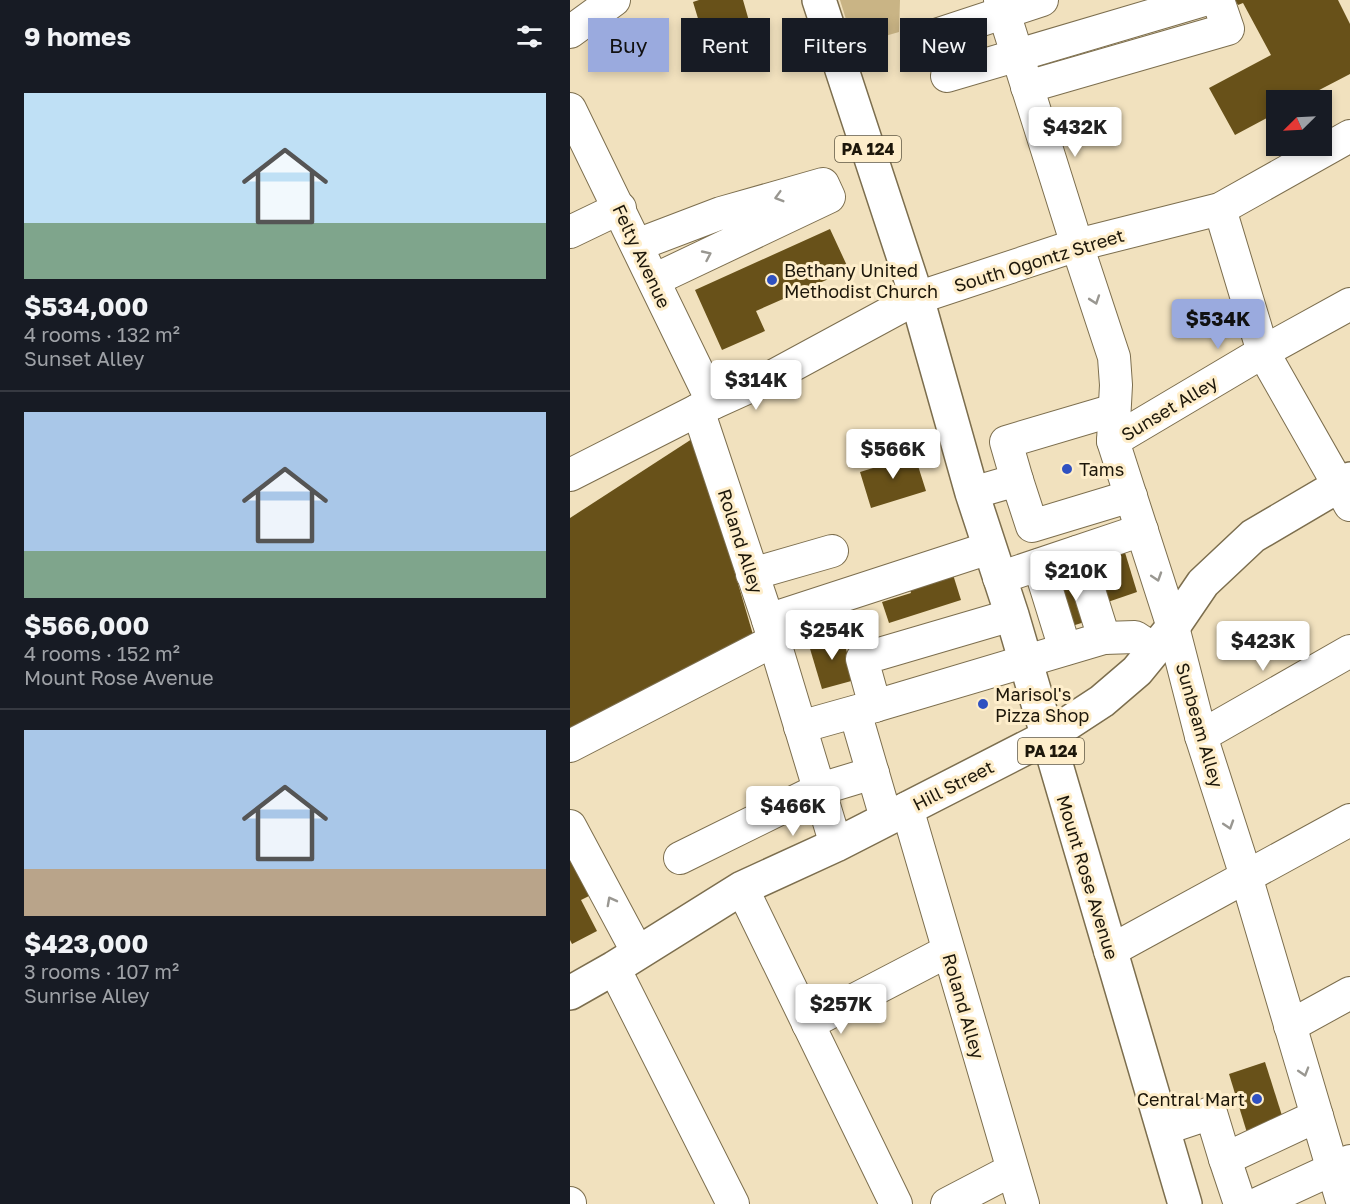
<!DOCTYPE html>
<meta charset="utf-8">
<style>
body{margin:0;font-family:"Golos Text",sans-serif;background:#242831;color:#f1f3f6;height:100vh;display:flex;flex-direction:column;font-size:22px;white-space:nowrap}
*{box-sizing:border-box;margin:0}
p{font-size:20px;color:#9ea1a6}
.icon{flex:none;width:33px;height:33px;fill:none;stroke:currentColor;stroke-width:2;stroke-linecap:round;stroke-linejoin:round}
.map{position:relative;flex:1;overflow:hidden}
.sheet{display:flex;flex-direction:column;background:#171b24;width:570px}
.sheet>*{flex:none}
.guide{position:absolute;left:18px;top:18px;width:570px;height:54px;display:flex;gap:12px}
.needle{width:39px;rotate:246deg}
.buttons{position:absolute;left:696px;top:90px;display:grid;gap:12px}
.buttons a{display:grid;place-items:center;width:66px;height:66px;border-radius:0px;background:#171b24;box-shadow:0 3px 9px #0003;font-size:30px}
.price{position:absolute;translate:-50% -51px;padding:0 14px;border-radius:6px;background:#fff;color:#222;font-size:20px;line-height:39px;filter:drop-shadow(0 2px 3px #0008)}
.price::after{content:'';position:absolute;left:50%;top:36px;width:18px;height:14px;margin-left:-9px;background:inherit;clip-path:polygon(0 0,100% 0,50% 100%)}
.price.on{background:#9aaade;color:#111}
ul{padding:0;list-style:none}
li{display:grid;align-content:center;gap:12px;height:318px;padding:0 24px}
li+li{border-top:2px solid #363941}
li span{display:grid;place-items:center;height:186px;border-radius:0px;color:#555}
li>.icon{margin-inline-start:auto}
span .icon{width:108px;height:108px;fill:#fffc;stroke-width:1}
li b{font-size:26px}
h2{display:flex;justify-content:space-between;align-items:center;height:72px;padding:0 24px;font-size:26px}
.tag{padding:0 21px;border-radius:0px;background:#171b24;box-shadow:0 3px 9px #0003;font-size:21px;line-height:54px}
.tag.on{background:#9aaade;color:#111}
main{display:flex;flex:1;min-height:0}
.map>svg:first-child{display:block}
</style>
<main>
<section class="sheet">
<h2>9 homes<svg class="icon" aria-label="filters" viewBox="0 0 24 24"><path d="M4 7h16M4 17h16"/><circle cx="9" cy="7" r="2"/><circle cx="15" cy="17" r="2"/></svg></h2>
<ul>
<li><span style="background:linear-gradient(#bfe0f5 70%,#7fa58c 0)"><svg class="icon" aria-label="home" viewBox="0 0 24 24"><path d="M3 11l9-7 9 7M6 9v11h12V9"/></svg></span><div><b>$534,000</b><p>4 rooms · 132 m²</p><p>Sunset Alley</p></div></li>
<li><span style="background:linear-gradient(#a9c7e8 75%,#7fa58c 0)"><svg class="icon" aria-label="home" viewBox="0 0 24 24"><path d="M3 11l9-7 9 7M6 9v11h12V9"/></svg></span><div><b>$566,000</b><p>4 rooms · 152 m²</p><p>Mount Rose Avenue</p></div></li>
<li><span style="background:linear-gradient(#a9c7e8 75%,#b9a48a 0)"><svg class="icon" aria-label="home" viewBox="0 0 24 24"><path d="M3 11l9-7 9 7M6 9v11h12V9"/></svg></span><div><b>$423,000</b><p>3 rooms · 107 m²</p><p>Sunrise Alley</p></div></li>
</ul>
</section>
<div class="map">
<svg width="780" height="1204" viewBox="0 0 780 1204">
<rect width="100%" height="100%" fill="#f1e1be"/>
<path fill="#c9b485" d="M270 0H330L329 32 284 45Z"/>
<g fill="#685119">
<path d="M129 0H173L179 21 167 25 171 39 137 48 123 2Z"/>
<path d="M665 0H768L780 24V74L730 100H706V113L665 135 639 88 701 55 673 3 668 5Z"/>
<path d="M260 229 279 270 186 311 195 331 152 350 125 290Z"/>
<path d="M125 437 184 638 2 732 0 727V518Z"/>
<path d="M343 450 356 491 301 508 290 472 316 464 315 459Z"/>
<path d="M553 546 567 592 532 604 517 558Z"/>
<path d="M380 565 391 600 319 623 312 602 341 593 339 586Z"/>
<path d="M510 577 524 619 502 626 489 584Z"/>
<path d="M271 632 285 680 252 689 238 642Z"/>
<path d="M0 851 21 895 11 900 27 931 2 944 0 940Z"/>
<path d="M695 1062 715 1125 678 1136 659 1074Z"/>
</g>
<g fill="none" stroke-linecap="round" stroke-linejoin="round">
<defs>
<g id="minor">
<path d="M430 0 507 245 544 357 546 385 543 441 603 627 631 736 676 876 773 1204"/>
<path d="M0 32 44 0"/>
<path d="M363 36 472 0"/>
<path d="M377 76 634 0"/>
<path d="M457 87 658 29 648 0"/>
<path d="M0 109 143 403"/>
<path d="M650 209 693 352 780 505"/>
<path d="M0 232 50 208"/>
<path d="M67 245 151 213 253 184 259 197 84 280"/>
<path d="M128 410 198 620 266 845"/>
<path d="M543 441 693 352 780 304"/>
<path d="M0 475 128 410 203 376 347 298 507 245 650 209 780 136"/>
<path d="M447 480 436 442 544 410"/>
<path d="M402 493 447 480 462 526 561 496"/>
<path d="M507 552 534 638"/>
<path d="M469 565 495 649"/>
<path d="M182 574 262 551"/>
<path d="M429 578 572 530"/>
<path d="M198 620 419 548"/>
<path d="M305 706 534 638 565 637 585 650"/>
<path d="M285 712 316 818"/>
<path d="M230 727 305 706 292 659 442 615"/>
<path d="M631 736 780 651"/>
<path d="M0 746 203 641"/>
<path d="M337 808 453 1204"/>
<path d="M0 826 68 953"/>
<path d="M110 858 250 789 303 773"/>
<path d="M172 888 326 1204"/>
<path d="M540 951 780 820"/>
<path d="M44 968 163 1204"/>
<path d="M238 1024 378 951"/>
<path d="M720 1026 780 993"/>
<path d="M593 1129 641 1113 655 1159 747 1116"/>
<path d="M655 1159 670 1204"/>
<path d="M0 1203V1204"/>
<path d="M377 1204 442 1170"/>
<path d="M687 1204 780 1161"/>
</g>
<g id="major">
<path d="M249 0 347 298 402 493 442 615 615 1204"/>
<path d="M0 993 44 968 172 888 266 845 477 737 532 701 567 671 603 627 633 583 683 536 780 479"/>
</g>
</defs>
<use href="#minor" stroke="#7c6e4e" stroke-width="34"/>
<use href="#major" stroke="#7c6e4e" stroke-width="36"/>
<use href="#minor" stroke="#fff" stroke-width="32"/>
<use href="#major" stroke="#fff" stroke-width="33"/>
</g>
<defs><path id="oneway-chevron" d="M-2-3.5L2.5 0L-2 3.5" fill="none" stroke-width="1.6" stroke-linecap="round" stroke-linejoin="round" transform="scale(1.5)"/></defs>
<g stroke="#999791">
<use href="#oneway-chevron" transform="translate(209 197) rotate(164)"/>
<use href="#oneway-chevron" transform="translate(137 255) rotate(-25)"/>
<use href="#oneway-chevron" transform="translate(525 300) rotate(71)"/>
<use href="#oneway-chevron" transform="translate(587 577) rotate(72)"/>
<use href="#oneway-chevron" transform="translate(659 825) rotate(72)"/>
<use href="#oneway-chevron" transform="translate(41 901) rotate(-118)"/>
<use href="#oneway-chevron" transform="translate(734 1072) rotate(73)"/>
</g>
<g fill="#3051c1" stroke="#feeecb" stroke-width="2">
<circle cx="202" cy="280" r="6"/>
<circle cx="497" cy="469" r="6"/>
<circle cx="413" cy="704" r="6"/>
<circle cx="687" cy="1099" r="6"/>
</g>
<g text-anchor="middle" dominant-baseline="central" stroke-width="6" stroke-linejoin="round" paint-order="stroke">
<g fill="#feeecb" stroke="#605844" stroke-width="1.5">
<rect x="265" y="136" width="66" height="26" rx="4.5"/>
<rect x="448" y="738" width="66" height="26" rx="4.5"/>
</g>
<g font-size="16" font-weight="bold" fill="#1d170a">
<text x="298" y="149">PA 124</text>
<text x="481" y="751">PA 124</text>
</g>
<g font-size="18" fill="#1d170a" stroke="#feeecb">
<text transform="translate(72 256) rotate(65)">Felty Avenue</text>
<text transform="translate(469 260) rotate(-17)">South Ogontz Street</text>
<text transform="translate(599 408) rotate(-31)">Sunset Alley</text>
<text transform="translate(171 541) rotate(72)">Roland Alley</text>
<text transform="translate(630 725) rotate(74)">Sunbeam Alley</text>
<text transform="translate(383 785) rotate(-27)">Hill Street</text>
<text transform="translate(518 877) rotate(73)">Mount Rose Avenue</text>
<text transform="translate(394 1006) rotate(74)">Roland Alley</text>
</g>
<g font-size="18" fill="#1d170a" stroke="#feeecb" text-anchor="start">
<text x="214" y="270">Bethany United<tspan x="214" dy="21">Methodist Church</tspan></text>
<text x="509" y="469">Tams</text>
<text x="425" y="694">Marisol's<tspan x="425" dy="21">Pizza Shop</tspan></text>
<text x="675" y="1099" text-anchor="end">Central Mart</text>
</g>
</g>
</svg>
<div class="buttons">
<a><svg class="needle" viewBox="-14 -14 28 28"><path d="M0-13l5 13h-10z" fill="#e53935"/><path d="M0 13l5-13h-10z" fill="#9ea1a6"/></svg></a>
</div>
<b class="price" style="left:505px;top:158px">$432K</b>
<b class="price on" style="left:648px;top:350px">$534K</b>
<b class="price" style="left:186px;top:411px">$314K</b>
<b class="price" style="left:323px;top:480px">$566K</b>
<b class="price" style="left:506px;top:602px">$210K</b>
<b class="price" style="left:262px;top:661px">$254K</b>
<b class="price" style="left:693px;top:672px">$423K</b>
<b class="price" style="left:223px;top:837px">$466K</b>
<b class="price" style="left:271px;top:1035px">$257K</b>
<div class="guide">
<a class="tag on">Buy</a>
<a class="tag">Rent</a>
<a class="tag">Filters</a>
<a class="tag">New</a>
</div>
</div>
</main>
